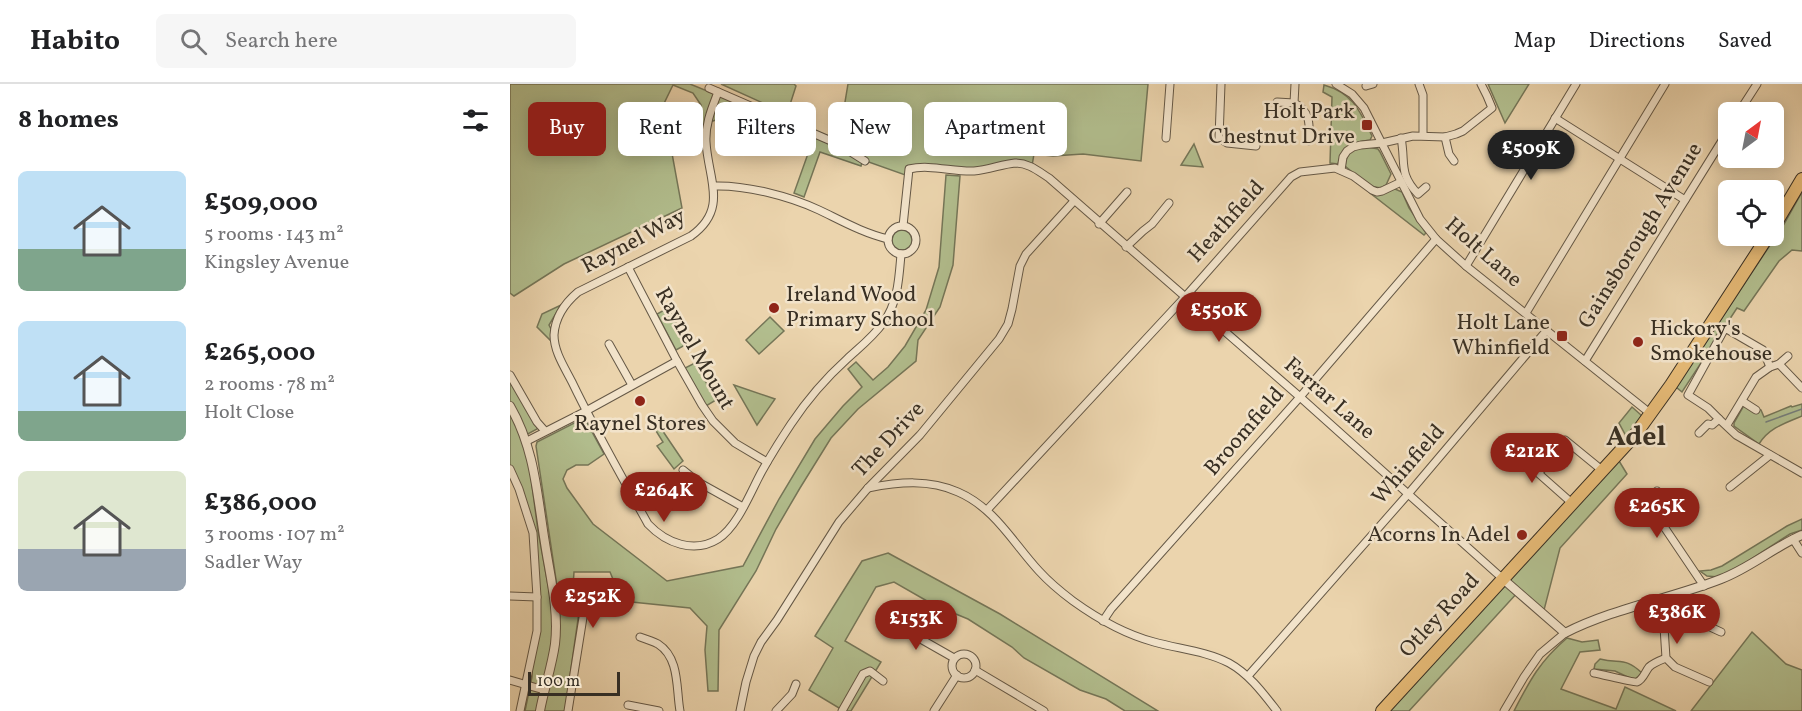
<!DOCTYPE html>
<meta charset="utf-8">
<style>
body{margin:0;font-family:Vollkorn,serif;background:#f6f6f6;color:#202124;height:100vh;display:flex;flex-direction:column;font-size:22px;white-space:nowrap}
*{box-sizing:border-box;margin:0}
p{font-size:20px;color:#757577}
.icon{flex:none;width:33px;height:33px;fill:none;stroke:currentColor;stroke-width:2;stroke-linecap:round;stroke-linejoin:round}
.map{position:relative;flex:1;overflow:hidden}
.panel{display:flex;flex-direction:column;background:#fff;width:510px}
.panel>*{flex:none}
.guide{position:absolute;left:18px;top:18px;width:570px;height:54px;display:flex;gap:12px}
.needle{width:39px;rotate:32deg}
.tools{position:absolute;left:1208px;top:18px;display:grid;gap:12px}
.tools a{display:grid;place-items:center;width:66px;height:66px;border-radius:9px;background:#fff;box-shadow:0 3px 15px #0003;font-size:30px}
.scale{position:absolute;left:18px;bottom:15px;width:92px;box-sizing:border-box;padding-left:6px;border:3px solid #382f23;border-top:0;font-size:16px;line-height:21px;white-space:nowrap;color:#382f23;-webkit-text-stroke:4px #f2e3ca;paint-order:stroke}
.price{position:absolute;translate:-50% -51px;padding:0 14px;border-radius:21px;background:#8f2418;color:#fff;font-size:20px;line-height:39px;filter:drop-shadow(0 2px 3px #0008)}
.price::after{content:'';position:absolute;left:50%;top:36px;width:18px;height:14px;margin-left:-9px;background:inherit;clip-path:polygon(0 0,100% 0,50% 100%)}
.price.on{background:#222;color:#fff}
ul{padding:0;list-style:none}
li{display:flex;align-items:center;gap:18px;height:150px;padding:0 18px}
li span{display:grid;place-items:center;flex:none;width:168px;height:120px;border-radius:9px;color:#555}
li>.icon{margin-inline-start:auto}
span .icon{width:72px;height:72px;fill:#fffc;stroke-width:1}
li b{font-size:26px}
h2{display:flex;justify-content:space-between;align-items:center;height:72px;padding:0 18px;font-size:26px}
.chip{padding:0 21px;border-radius:9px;background:#fff;box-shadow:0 3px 15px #0003;font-size:21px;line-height:54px}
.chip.on{background:#8f2418;color:#fff}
header{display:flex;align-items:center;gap:36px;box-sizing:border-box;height:84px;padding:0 30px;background:#fff;border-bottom:2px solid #e0e0e0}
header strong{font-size:28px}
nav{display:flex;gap:33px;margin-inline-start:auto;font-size:21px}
.search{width:420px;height:54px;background:#f6f6f6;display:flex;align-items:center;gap:15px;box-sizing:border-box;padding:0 21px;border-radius:9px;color:#757577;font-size:22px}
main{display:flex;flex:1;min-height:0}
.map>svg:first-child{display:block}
</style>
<header>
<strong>Habito</strong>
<div class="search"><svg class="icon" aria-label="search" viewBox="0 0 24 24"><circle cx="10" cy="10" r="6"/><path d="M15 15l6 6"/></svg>Search here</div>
<nav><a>Map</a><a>Directions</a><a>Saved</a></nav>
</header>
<main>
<section class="panel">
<h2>8 homes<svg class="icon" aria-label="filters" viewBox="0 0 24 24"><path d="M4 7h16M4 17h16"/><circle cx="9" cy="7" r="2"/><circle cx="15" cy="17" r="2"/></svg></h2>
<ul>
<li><span style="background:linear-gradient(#bfe0f5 65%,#7fa58c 0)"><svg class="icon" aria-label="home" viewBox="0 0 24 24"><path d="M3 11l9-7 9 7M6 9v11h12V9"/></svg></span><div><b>£509,000</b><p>5 rooms · 143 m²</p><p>Kingsley Avenue</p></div></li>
<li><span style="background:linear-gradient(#bfe0f5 75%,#7fa58c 0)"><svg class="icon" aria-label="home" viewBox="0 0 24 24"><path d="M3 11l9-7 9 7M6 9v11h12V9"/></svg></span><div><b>£265,000</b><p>2 rooms · 78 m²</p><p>Holt Close</p></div></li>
<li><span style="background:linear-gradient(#dfe7d0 65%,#9aa5b1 0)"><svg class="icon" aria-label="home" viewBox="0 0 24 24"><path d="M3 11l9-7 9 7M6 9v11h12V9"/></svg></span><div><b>£386,000</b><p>3 rooms · 107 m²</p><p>Sadler Way</p></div></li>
</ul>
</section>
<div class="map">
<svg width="1292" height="627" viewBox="0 0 1292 627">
<rect width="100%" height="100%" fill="#ebd4ad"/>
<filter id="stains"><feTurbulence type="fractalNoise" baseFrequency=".00333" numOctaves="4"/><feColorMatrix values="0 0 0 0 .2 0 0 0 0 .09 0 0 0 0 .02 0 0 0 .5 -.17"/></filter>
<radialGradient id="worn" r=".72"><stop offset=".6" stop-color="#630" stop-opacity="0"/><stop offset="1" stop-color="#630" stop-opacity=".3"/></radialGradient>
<g fill="#b2be8e" stroke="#757658" stroke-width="1.5">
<path d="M0 0H180L328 60 338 0H638L631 77 573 70 543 72 524 70 522 82 505 79 487 84H406L398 92 356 77 352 78 351 82 310 68 294 113 284 109 300 64 252 46 255 38 232 27 203 37 195 36 194 55H188L187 40 191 21 183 9 163 1 146 36 157 42 172 124 54 180 4 212 0 209Z"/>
<path d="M211 0H284L286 2 277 30Z"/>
<path d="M978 0H1019L995 39Z"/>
<path d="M814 1C843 9 850 27 862 52L860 56C843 58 831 64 828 80L820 79 822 13 813 8Z"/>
<path d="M684 60 693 83 671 81Z"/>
<path d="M858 63 868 65 870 68 881 90 876 101 871 104 859 102 835 82C837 66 843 65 858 63Z"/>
<path d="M436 91 450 92 443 181 430 223 408 256 406 277 348 325 321 354 290 404 266 445 246 487 209 546 208 607H198L195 566 197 542 180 524 112 517 100 488H64L63 502H47L26 362 27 358 72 335 76 337 94 370 78 381H66L57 386 53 395 57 404 83 440 157 497 233 482 269 415 305 355 333 322 352 303 338 285 346 278 363 296 378 283 395 262 416 226 429 183Z"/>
<path d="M885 105 892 108 899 124 916 149 914 151 860 109Z"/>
<path d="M1292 108V167L1282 166 1269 177 1234 227 1227 224 1172 308 1166 303 1274 140Z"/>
<circle cx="392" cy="156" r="10"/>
<path d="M51 221 39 241 41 245 42 258 27 243 32 230Z"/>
<path d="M158 224 177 260 166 266 147 230Z"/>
<path d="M260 233 274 247 249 270 236 256Z"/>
<path d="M185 279 206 316 196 322 175 284Z"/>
<path d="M0 297 28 342 27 345 12 353 18 371 28 447 40 512 67 511 71 514 72 519 70 521 55 627H15L22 593V577L27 547 23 449 0 385Z"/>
<path d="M224 301 265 315 247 341Z"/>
<path d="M1236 318 1251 326 1254 333 1281 322 1282 323 1292 320V332C1275 339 1259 344 1249 360L1224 342V339Z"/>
<path d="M1122 323 1131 331V336L1116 352 1109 339Z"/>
<path d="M148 340 173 377 164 385 147 362 153 358 143 342Z"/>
<path d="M1106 372 1117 390 1050 464 1033 530 1008 508 899 627H872Z"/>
<path d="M1292 435V446L1280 450 1229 483 1208 493 1197 492 1190 487 1201 486 1212 482 1277 442Z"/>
<path d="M378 469 490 530 648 627H615L596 615 570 606 514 574 502 563 458 535 424 521 384 498 366 503 335 557 371 578 341 627H334L299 606 323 564 305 552 352 477Z"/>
<path d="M1242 548 1276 580 1292 586V627H1181Z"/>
<path d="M1057 554 1072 558 1088 556 1090 566 1070 568 1051 605 1106 625 1115 603 1166 627H1004C1020 596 1030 577 1057 554Z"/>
<path d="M1090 575C1111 580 1115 573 1132 589L1124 596 1105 587 1084 585 1085 580Z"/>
</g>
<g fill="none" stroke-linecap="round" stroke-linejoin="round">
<path stroke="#767f7c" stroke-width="1.5" d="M1256 338 1292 325"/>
<defs>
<g id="minor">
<path d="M711 0 709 54 717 59 746 62"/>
<path d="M785 0 784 19C800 26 800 41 799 57"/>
<path d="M826 0 842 10 854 24 910 135 926 155 956 182 1141 330"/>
<path d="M909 0 913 11V51"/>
<path d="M856 2 863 0"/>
<path d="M199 4 328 60 355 77"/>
<path d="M208 8C202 24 195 40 196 58 198 95 219 125 181 152L68 208C55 219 45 234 44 251 44 268 55 284 62 298 85 346 112 393 138 440 156 459 184 470 208 455 228 442 241 407 252 387 261 371 271 355 281 340 297 316 316 294 337 275 350 263 363 253 373 239 388 219 389 194 391 170"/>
<path d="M767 18 784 19"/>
<path d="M1229 28 1247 0"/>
<path d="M1045 34 1175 116"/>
<path d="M935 53 939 70 944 77"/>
<path d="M656 54 660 0"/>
<path d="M891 54C896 79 888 89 908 110L916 103"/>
<path d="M831 86 833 73 837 67 843 63 851 61 872 59 903 52 935 53 946 50 953 47 982 24 977 12 971 0"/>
<path d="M204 102C236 101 279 112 309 126 332 137 353 149 378 155"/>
<path d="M589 140 617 108"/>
<path d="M393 142 399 85C420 80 443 88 464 87 478 86 493 80 505 79 519 79 528 87 539 94L790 313 993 495"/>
<circle cx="392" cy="156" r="14"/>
<path d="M616 163 633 147 642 140 659 119"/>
<path d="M956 182 1066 0"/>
<path d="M118 183 167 277 192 321 203 337 225 359 257 378"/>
<path d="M1016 229 1155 0"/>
<path d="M99 260 122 301"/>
<path d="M1075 277 1218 47"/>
<path d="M1269 280 1292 304"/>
<path d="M0 291 27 338 35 347"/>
<path d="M1232 317 1246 326"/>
<path d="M1209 335 1198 324 1178 311 1215 244 1253 266 1260 283"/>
<path d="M1217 341 1246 293 1260 283 1269 280 1278 272"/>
<path d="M1189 349 1198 340 1202 341 1209 335 1226 351 1292 389"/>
<path d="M1055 356 1093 387"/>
<path d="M17 357 76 327 167 277"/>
<path d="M1043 374 1028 389 1063 420"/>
<path d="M0 385 9 405 23 449 27 513V547L10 627"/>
<path d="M173 386 188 398 233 423"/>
<path d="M1220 403 1260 371"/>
<path d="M358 404C389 398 419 395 448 408 485 424 503 459 529 487 539 498 551 508 563 517 588 535 614 550 644 558 669 565 696 567 719 579 739 590 753 609 767 627"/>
<path d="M1147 407 1139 415 1140 422 1194 502"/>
<path d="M477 426 675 213 781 93 790 88 825 84 843 92 862 106 867 108 872 107 891 98"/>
<path d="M1283 455 1292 469"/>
<path d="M44 508H68L74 512 75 521 58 627"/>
<path d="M0 512 27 513"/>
<path d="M1145 517 1154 543 1156 574 1165 583 1199 598"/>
<path d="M379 537 444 574"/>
<path d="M593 537 601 525 790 313 926 155"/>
<path d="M1154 543 1185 536 1211 548"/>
<path d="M130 553C136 555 142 557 148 560 170 574 166 605 170 627"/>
<circle cx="454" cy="582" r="12"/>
<path d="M465 586 534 627"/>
<path d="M1084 589C1091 590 1124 599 1127 598 1133 596 1135 588 1139 583 1143 579 1151 576 1156 574"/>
<path d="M738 592 899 409 1037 246"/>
<path d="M0 596 34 606"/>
<path d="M118 621 149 627"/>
<path d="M230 627 236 598 244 572 251 558 267 536 329 438 358 404 410 351 489 255 498 240 502 225 510 182 516 170 564 117"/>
<path d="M266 627 282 610 286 600"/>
<path d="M332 627 353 590 360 587 373 597"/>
<path d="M424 627 447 591"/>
<path d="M994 627 1014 593 1030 570 1055 549"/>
</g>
<g id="tertiary">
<path d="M0 322C25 365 27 411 35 459 40 492 49 526 45 560 42 582 34 605 30 627"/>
<path d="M993 495 1055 549C1104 524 1160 515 1211 495 1240 484 1264 463 1292 451"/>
</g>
<g id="trunk">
<path d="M1263 144 1292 95"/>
<path d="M872 627 1125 351 1161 301 1258 152"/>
</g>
</defs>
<use href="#minor" stroke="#655846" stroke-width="9"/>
<use href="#tertiary" stroke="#655846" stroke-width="10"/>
<use href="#trunk" stroke="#382f23" stroke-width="14"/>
<use href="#minor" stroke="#f2e3ca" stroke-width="7"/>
<use href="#tertiary" stroke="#f2e3ca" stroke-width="8"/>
<use href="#trunk" stroke="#e6ba76" stroke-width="12"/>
</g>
<g fill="#8f2418" stroke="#f2e3ca" stroke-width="2">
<rect x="851" y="35" width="12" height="12" rx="3"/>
<circle cx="264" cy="224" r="6"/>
<rect x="1046" y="246" width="12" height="12" rx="3"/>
<circle cx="1128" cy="258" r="6"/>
<circle cx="130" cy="317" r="6"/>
<circle cx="1012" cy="451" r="6"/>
</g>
<g text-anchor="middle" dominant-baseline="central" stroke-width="5" stroke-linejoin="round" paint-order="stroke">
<g font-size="22" fill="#382f23" stroke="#f2e3ca" text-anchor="end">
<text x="845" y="28">Holt Park<tspan x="845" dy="25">Chestnut Drive</tspan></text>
<text x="276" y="211" text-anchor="start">Ireland Wood<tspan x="276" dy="25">Primary School</tspan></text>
<text x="1040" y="239">Holt Lane<tspan x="1040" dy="25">Whinfield</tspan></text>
<text x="1140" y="245" text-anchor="start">Hickory's<tspan x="1140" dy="25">Smokehouse</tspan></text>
<text x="130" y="340" text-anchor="middle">Raynel Stores</text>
<text x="1000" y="451">Acorns In Adel</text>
</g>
<g font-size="22" fill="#382f23" stroke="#f2e3ca">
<text transform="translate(717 138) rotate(-48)">Heathfield</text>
<text transform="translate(1131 152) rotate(-58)">Gainsborough Avenue</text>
<text transform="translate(124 158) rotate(-28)">Raynel Way</text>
<text transform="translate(973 169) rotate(41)">Holt Lane</text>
<text transform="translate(184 265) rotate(60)">Raynel Mount</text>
<text transform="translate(819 315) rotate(41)">Farrar Lane</text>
<text transform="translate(735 348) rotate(-49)">Broomfield</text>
<text transform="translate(379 356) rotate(-47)">The Drive</text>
<text transform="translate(899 381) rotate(-49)">Whinfield</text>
<text transform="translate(930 532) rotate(-47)">Otley Road</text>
</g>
<g font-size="28" font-weight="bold" fill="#382f23" stroke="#f2e3ca">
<text x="1126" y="353">Adel</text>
</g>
</g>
<rect width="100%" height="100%" filter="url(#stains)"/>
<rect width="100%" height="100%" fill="url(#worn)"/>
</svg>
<div class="tools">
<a><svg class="needle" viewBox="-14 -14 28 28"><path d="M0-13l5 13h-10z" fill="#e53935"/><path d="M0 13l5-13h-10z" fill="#757577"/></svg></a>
<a><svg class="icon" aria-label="locate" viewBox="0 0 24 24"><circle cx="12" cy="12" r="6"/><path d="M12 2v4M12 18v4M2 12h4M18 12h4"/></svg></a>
</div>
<div class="scale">100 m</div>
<b class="price on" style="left:1021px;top:97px">£509K</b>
<b class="price" style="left:709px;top:259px">£550K</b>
<b class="price" style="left:1022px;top:400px">£212K</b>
<b class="price" style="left:154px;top:439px">£264K</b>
<b class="price" style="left:1147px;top:455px">£265K</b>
<b class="price" style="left:83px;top:545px">£252K</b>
<b class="price" style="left:1167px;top:561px">£386K</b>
<b class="price" style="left:406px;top:567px">£153K</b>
<div class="guide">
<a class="chip on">Buy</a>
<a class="chip">Rent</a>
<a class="chip">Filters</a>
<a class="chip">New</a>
<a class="chip">Apartment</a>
</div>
</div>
</main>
